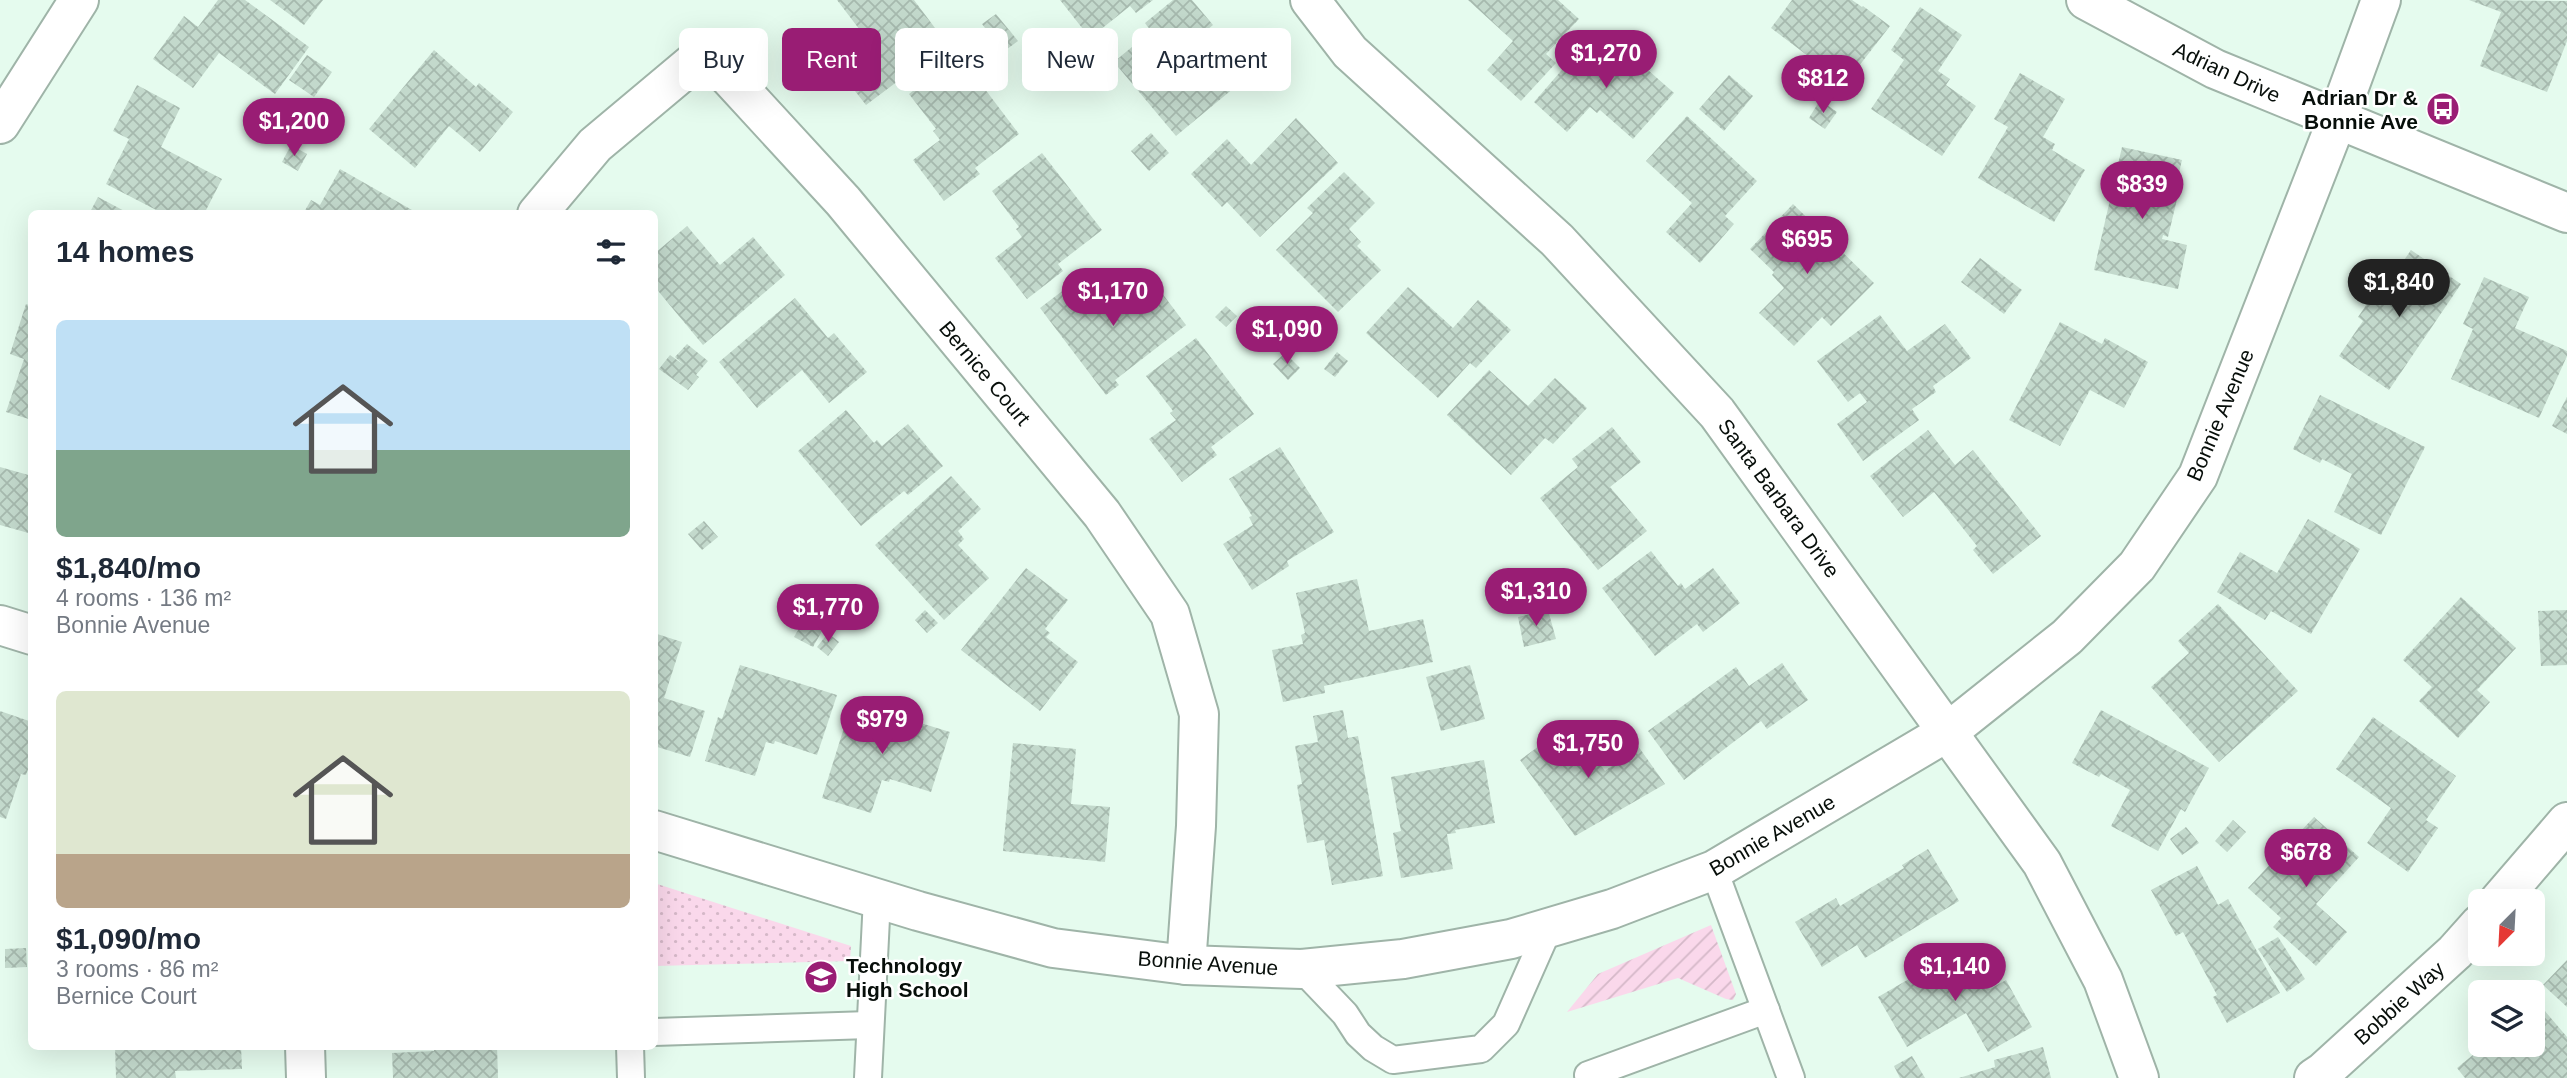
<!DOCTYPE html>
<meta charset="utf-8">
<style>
body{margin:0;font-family:Arial,sans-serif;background:#f2f2f3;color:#1f2937;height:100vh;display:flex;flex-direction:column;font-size:26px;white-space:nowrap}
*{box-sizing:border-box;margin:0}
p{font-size:23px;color:#747a83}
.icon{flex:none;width:38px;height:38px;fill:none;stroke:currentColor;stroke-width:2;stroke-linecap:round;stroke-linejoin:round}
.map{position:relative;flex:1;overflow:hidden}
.panel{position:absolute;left:28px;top:210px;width:630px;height:840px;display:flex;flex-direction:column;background:#fff;border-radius:10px;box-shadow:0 7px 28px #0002}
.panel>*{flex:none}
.hud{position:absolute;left:679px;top:28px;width:665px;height:63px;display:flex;gap:14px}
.needle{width:46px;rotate:204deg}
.controls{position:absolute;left:2468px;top:889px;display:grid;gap:14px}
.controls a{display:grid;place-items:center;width:77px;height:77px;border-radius:10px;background:#fff;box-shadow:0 7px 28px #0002;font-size:35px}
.price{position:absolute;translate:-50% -60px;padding:0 16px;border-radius:24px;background:#991d74;color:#fff;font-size:23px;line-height:46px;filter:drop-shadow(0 2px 4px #0008)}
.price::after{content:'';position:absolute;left:50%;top:42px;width:21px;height:16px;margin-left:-10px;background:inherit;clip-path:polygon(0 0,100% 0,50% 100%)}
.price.selected{background:#222;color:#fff}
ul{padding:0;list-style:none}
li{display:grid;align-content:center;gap:14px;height:371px;padding:0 28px}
li span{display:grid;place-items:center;height:217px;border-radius:10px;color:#555}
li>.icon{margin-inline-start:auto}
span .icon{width:126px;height:126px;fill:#fffc;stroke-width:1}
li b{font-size:30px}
h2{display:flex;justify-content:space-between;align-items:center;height:84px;padding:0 28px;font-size:30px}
.tag{padding:0 24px;border-radius:10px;background:#fff;box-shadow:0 7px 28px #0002;font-size:24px;line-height:63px}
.tag.selected{background:#991d74;color:#fff}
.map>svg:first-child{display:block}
</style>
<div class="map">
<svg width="2567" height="1078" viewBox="0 0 2567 1078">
<defs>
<pattern id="grass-dots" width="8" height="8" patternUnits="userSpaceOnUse" patternTransform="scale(1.75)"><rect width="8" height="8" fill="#fad8eb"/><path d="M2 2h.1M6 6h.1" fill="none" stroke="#d5b8c8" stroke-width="1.8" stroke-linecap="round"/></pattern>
<pattern id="garden-furrows" width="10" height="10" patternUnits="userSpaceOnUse" patternTransform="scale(1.75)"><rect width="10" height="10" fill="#fad8eb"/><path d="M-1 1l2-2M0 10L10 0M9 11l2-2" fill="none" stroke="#d5b8c8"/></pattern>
<pattern id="building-cross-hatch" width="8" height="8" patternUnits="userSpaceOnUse" patternTransform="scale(1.75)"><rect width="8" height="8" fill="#c3d9cc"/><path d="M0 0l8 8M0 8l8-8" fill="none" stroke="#a6b9ae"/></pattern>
</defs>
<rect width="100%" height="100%" fill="#e5fbee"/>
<path fill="url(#grass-dots)" d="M654 883 851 946 850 961 655 966Z"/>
<path fill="url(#garden-furrows)" d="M1711 925 1736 994 1733 1000 1726 999 1678 978 1567 1012 1598 974Z"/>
<g fill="url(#building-cross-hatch)">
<path d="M218 0H245L309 47 275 94 219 53 193 88 153 59 184 16 198 27Z"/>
<path d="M270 0H323L304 25Z"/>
<path d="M837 0H914L944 40 899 75 902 78 866 105 833 63 866 38Z"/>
<path d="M1060 0H1153L1136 13 1130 6 1090 38Z"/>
<path d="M1173 0H1192L1213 25 1183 50 1201 72 1225 53 1246 78 1176 136 1114 62 1151 31 1145 23Z"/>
<path d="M1468 0H1558L1579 19 1546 54 1556 63 1521 101 1487 70 1513 41Z"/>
<path d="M1792 0H1852L1862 7 1863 6 1890 26 1845 84 1771 28Z"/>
<path d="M2469 0 2567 1V41L2547 92 2480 66 2501 12Z"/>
<path d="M1920 7 1962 35 1938 71 1950 79 1946 85 1976 106 1942 156 1871 109 1904 60 1891 50Z"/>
<path d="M996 14 1018 41 1003 52 982 24Z"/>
<path d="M1606 33 1674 93 1633 139 1600 110 1597 113 1590 107 1567 132 1534 102 1567 64 1574 70Z"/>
<path d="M434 50 476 87 479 83 513 112 480 152 449 126 415 168 369 129Z"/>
<path d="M307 55 332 72 314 97 289 80Z"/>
<path d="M959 55 1019 134 975 168 980 174 944 201 913 160 940 140 933 131 936 129 909 94Z"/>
<path d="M2020 73 2065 99 2043 137 2055 144 2052 150 2085 170 2054 222 1978 178 2008 127 1994 119Z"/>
<path d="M1729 75 1753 96 1724 131 1699 109Z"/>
<path d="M137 85 180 108 161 147 222 179 204 214H164L106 184 129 139 113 131Z"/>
<path d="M1820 100 1837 112 1825 129 1809 118Z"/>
<path d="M1687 116 1757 181 1725 216 1734 224 1700 263 1666 232 1692 203 1646 161Z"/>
<path d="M1296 118 1338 163 1260 237 1227 202 1222 207 1191 174 1227 139 1251 165Z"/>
<path d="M1151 133 1169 153 1149 171 1131 151Z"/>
<path d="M291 145 307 154 298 171 282 162Z"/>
<path d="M2122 147 2182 160 2174 194 2178 195 2168 237 2163 235 2162 239 2187 245 2178 289 2094 270Z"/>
<path d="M1042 153 1102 230 1058 264 1063 271 1027 299 995 258 1022 237 1016 229 1019 227 992 191Z"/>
<path d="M340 169 419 214H303L311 200 320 205Z"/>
<path d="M1344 172 1375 203 1349 229 1361 242 1357 246 1381 270 1338 312 1276 250 1313 213 1307 208Z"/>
<path d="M98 197 130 214H89Z"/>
<path d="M1793 204 1874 283 1831 326 1822 317 1794 346 1759 313 1784 288 1772 275 1774 272 1750 249Z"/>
<path d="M687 226 720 265 753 237 785 275 703 345 654 286V254Z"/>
<path d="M2411 250 2461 284 2389 390 2339 356 2363 321 2358 317 2385 278 2389 282Z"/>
<path d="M1980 258 2022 290 2004 314 1961 282Z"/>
<path d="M1149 276 1186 325 1115 380 1119 385 1106 395 1040 308 1078 279 1102 311Z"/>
<path d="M2484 277 2529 297 2515 328 2567 351V356L2539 418 2451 379 2473 329 2463 324Z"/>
<path d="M1408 287 1453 328 1478 300 1511 330 1476 368 1470 363 1438 398 1366 333Z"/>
<path d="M795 298 828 338 834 333 867 372 829 403 802 370 757 408 719 362Z"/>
<path d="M26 304 32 306V420L6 412 24 359 10 354Z"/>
<path d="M1226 306 1237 316 1226 327 1215 317Z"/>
<path d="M1880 315 1907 351 1945 324 1971 358 1933 386 1936 392 1912 409 1919 420 1863 461 1837 424 1867 402 1860 393 1848 402 1817 361Z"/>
<path d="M2060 322 2102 344 2105 338 2148 362 2124 408 2090 390 2060 446 2009 420Z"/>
<path d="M1196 338 1254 414 1211 447 1217 455 1182 482 1149 439 1176 420 1170 413 1173 411 1146 376Z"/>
<path d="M687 344 708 361 696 375 699 377 688 390 659 369 670 355 684 365 675 357Z"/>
<path d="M1337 352 1348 361 1335 377 1324 369Z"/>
<path d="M1285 353 1300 368 1288 380 1273 364Z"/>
<path d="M1489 370 1528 406 1555 378 1587 408 1553 444 1545 438 1511 475 1447 415Z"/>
<path d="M2320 395 2425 447 2381 535 2334 512 2352 474 2322 459 2320 463 2293 449Z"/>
<path d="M2567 397V434L2552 426Z"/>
<path d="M846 410 874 443 877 440 882 446 908 424 943 466 908 495 904 491 861 526 798 451Z"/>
<path d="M1612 427 1641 462 1610 487 1647 531 1598 570 1540 498 1578 467 1572 459Z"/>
<path d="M1928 430 1955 465 1973 450 2041 536 1993 574 1973 550 1977 546 1934 492 1903 517 1870 476Z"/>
<path d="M1280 447 1334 532 1287 561 1289 566 1252 590 1223 544 1253 525 1249 517 1252 516 1229 479Z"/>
<path d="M0 467 32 476V534L0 525Z"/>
<path d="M951 476 981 509 958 531 964 539 958 545 989 578 944 620 875 545Z"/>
<path d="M2308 519 2360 549 2311 634 2271 611 2265 620 2217 592 2240 552 2277 573Z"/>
<path d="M704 521 718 537 702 550 688 534Z"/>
<path d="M1651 551 1678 586 1681 583 1685 589 1713 568 1740 603 1703 632 1697 624 1655 656 1602 588Z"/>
<path d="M1026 568 1068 600 1045 629 1050 633 1046 637 1078 662 1040 711 961 650Z"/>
<path d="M1357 579 1369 631 1423 619 1433 662 1324 686 1325 693 1283 702 1272 650 1303 644 1301 635 1305 633 1296 593Z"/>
<path d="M2461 597 2516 648 2477 690 2490 702 2458 738 2419 701 2432 687 2403 660Z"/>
<path d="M2218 604 2298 691 2219 762 2151 687 2189 653 2178 641Z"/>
<path d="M925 610 938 623 927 633 915 620Z"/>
<path d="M1548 610 1556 639 1524 647 1518 617Z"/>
<path d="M2567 610V665L2541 666 2538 611Z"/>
<path d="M804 620 822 631 813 647 794 637Z"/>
<path d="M654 633 682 642 664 698 705 711 690 757 654 746Z"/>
<path d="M828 633 839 642 828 656 817 647Z"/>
<path d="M1782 663 1808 700 1767 729 1761 721 1684 780 1648 731 1736 667 1749 686Z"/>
<path d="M740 665 837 695 817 755 775 741 774 744 766 742 755 776 705 761 718 717 722 719Z"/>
<path d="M1470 665 1485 719 1441 731 1426 677Z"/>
<path d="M852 702 950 732 931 792 890 779 889 782 882 780 871 813 822 798Z"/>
<path d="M1343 710 1348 738 1358 736 1383 876 1332 885 1324 840 1307 843 1297 785 1302 784 1295 746 1318 742 1313 716Z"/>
<path d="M2101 710 2209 768 2185 812 2181 809 2158 851 2111 826 2130 790 2101 774 2099 777 2072 763Z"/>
<path d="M0 711 32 722V758L26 775 21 774 6 819 0 817Z"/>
<path d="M2373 717 2456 776 2426 820 2438 828 2408 872 2367 843 2391 808 2336 769Z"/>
<path d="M1571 723 1605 771 1638 746 1665 784 1575 836 1520 760Z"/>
<path d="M1013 743 1076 749 1071 804 1110 807 1105 862 1003 851Z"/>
<path d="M1484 760 1495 823 1455 830 1456 833 1447 834 1453 869 1401 878 1393 833 1401 831 1391 777Z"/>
<path d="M2314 817 2359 857 2316 904 2347 932 2316 966 2273 927 2281 918 2248 888Z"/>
<path d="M2233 820 2246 832 2227 852 2215 841Z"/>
<path d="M2186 827 2199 843 2182 855 2170 839Z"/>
<path d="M1928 849 1959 901 1865 958 1857 945 1822 967 1795 922 1836 898 1840 906 1904 868 1902 865Z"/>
<path d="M2197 866 2218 905 2228 899 2280 993 2227 1023 2213 997 2217 995 2183 932 2176 936 2151 890Z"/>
<path d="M2278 937 2305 979 2287 992 2258 949Z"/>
<path d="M1966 946 1990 989 2006 980 2032 1027 1988 1052 1966 1013 1907 1047 1878 997Z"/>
<path d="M26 948 27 967 5 968V949Z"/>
<path d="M2567 960V1007L2543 985Z"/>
<path d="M2544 1010 2567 1037V1078H2465L2457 1068 2485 1045H2493L2497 1049 2503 1045H2532V1019Z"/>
<path d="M115 1046H241L242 1069 175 1071 176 1078H116Z"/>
<path d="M434 1046H497L498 1078H393L392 1053 434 1051Z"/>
<path d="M2043 1047 2051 1078H1959L1995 1067 1994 1060Z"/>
<path d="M1912 1056 1925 1078H1900L1894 1066Z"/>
</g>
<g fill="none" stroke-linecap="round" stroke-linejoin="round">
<defs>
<g id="service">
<path d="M1714 870 1791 1078"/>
<path d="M1302 969 1345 1014 1358 1034 1373 1048 1393 1060 1481 1049 1506 1024 1549 927"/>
<path d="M654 1032 869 1025"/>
<path d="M630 1046 631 1078"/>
<path d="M868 1078 877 898"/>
<path d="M1590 1078 1588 1075 1766 1010"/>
</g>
<g id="minor">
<path d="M1310 0 1350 52 1557 240 1717 413 2042 863 2103 980 2139 1078"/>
<path d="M0 124 79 0"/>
<path d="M537 214 595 145 706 52 843 201 1102 514 1170 614 1199 714 1196 826 1186 965"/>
<path d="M0 625 32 635"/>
<path d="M654 830 918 911 1053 948 1186 965 1302 969 1403 959 1511 939 1612 909 1714 870 1949 731 2067 637 2137 566 2198 476 2337 120 2381 0"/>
<path d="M2499 901 2567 822"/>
<path d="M305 1046 306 1078"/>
<path d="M2314 1078 2323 1072 2455 952 2480 924"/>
</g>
<path id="tertiary" d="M2086 0 2215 69 2567 213"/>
</defs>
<use href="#service" stroke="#9fb4a8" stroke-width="30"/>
<use href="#minor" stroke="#9fb4a8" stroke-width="42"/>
<use href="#tertiary" stroke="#9fb4a8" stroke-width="42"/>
<use href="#service" stroke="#fff" stroke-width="26"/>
<use href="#minor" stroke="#fff" stroke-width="38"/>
<use href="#tertiary" stroke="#fff" stroke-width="38"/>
</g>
<defs>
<symbol id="bus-disc" viewBox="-11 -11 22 22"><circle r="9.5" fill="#991d74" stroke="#fff"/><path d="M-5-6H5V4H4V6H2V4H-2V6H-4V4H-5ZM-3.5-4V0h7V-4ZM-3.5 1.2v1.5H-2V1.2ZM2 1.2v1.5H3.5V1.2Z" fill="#fff"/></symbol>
<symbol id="school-disc" viewBox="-11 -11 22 22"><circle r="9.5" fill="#991d74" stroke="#fff"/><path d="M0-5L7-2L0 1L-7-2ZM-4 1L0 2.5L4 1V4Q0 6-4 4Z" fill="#fff"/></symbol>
</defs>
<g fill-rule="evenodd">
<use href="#bus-disc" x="2424" y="90" width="38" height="38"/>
<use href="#school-disc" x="802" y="958" width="38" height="38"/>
</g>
<g text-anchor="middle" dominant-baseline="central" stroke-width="5" stroke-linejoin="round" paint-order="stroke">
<g font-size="21" fill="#070e0a" stroke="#fff">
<text transform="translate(2227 72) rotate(25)">Adrian Drive</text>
<text transform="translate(985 373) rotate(50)">Bernice Court</text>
<text transform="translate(2220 415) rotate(-67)">Bonnie Avenue</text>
<text transform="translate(1779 498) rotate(54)">Santa Barbara Drive</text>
<text transform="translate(1772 835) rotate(-30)">Bonnie Avenue</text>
<text transform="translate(1208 963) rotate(4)">Bonnie Avenue</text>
<text transform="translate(2399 1003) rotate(-42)">Bobbie Way</text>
</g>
<g font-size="21" font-weight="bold" fill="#070e0a" stroke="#fff" text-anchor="end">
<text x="2418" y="97">Adrian Dr &amp;<tspan x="2418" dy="24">Bonnie Ave</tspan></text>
<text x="846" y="965" text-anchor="start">Technology<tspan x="846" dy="24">High School</tspan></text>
</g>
</g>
</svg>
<div class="controls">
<a><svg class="needle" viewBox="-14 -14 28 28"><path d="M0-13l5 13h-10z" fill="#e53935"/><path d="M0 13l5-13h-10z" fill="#747a83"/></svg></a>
<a><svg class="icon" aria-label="layers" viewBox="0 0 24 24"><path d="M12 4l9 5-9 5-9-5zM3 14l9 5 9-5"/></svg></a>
</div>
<b class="price" style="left:1606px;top:90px">$1,270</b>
<b class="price" style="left:1823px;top:115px">$812</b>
<b class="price" style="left:294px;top:158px">$1,200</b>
<b class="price" style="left:2142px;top:221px">$839</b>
<b class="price" style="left:1807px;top:276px">$695</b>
<b class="price selected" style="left:2399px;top:319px">$1,840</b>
<b class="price" style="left:1113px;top:328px">$1,170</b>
<b class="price" style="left:1287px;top:366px">$1,090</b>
<b class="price" style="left:1536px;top:628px">$1,310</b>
<b class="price" style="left:828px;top:644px">$1,770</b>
<b class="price" style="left:882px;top:756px">$979</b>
<b class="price" style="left:1588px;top:780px">$1,750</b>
<b class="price" style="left:2306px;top:889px">$678</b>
<b class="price" style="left:1955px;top:1003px">$1,140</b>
<div class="hud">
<a class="tag">Buy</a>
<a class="tag selected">Rent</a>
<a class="tag">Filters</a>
<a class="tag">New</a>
<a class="tag">Apartment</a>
</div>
<section class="panel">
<h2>14 homes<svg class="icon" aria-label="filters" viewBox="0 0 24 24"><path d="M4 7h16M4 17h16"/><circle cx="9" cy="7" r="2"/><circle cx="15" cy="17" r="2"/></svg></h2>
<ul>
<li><span style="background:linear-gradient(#bfe0f5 60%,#7fa58c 0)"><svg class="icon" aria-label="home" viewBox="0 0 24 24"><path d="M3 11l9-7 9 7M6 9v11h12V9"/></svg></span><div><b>$1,840/mo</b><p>4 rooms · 136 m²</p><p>Bonnie Avenue</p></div></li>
<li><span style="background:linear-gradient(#dfe7d0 75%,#b9a48a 0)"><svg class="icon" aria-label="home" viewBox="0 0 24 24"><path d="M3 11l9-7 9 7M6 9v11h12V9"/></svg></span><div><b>$1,090/mo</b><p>3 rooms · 86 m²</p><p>Bernice Court</p></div></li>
</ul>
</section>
</div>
